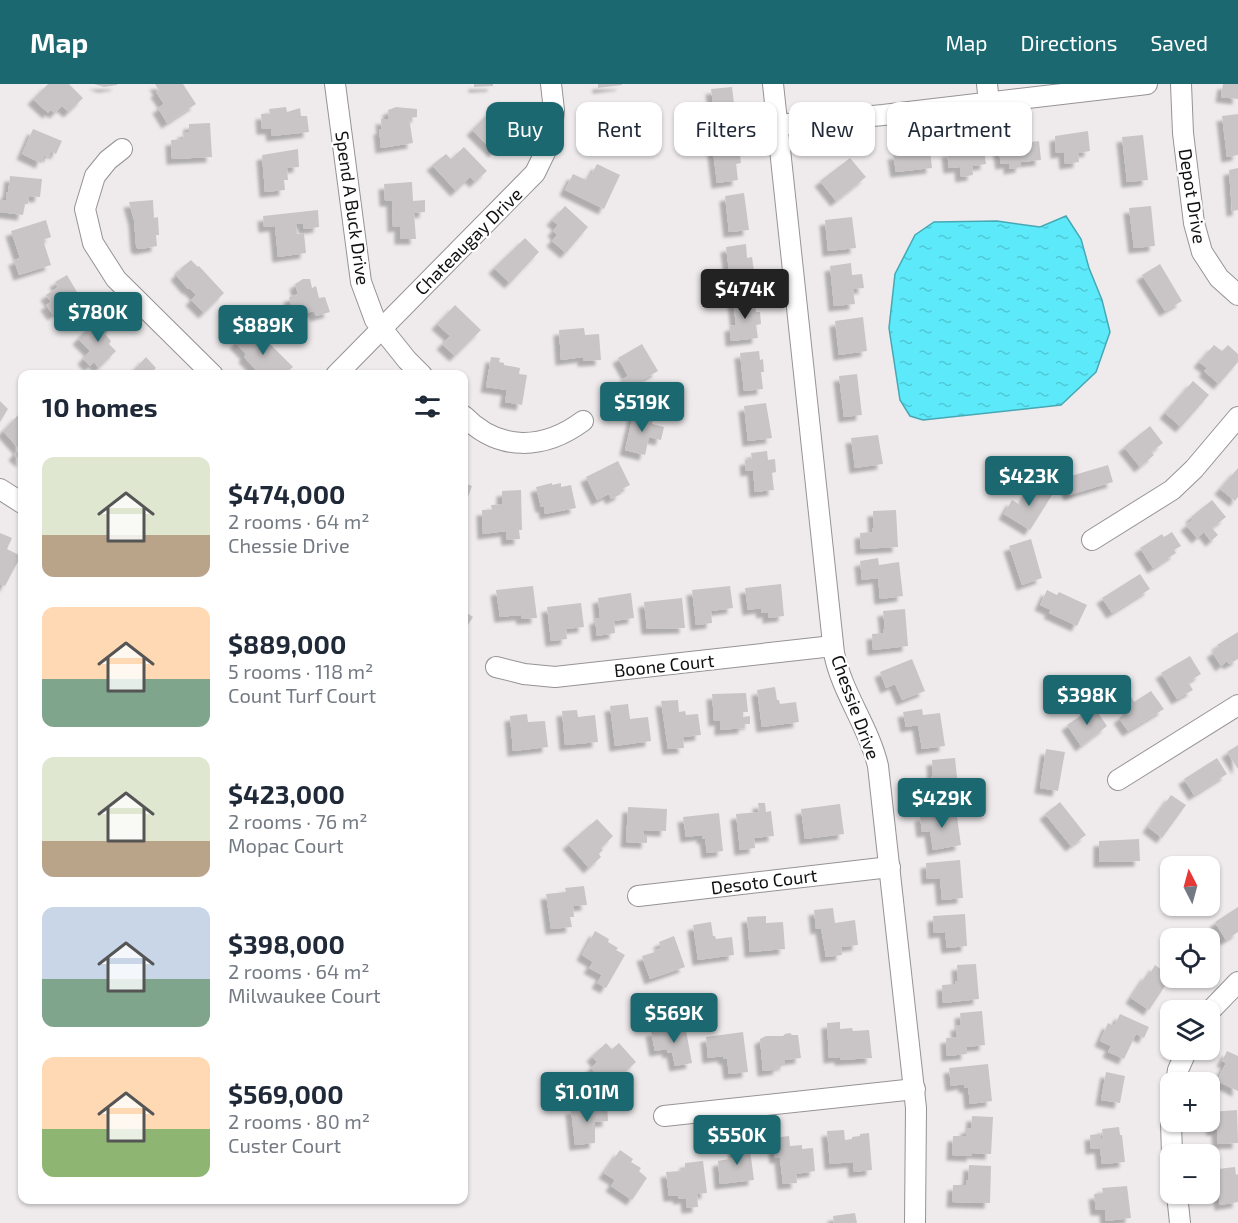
<!DOCTYPE html>
<meta charset="utf-8">
<style>
body{margin:0;font-family:"Exo 2",sans-serif;background:#f6f6f7;color:#1f2937;height:100vh;display:flex;flex-direction:column;font-size:22px;white-space:nowrap}
*{box-sizing:border-box;margin:0}
p{font-size:20px;color:#747a83}
.icon{flex:none;width:33px;height:33px;fill:none;stroke:currentColor;stroke-width:2;stroke-linecap:round;stroke-linejoin:round}
.map{position:relative;flex:1;overflow:hidden}
.panel{position:absolute;left:18px;top:286px;width:450px;height:834px;display:flex;flex-direction:column;background:#fff;border-radius:12px;box-shadow:0 2px 4px #0004}
.panel>*{flex:none}
.top-card{position:absolute;left:486px;top:18px;width:570px;height:54px;display:flex;gap:12px}
.needle{width:39px;rotate:354deg}
.buttons{position:absolute;left:1160px;top:772px;display:grid;gap:12px}
.buttons a{display:grid;place-items:center;width:60px;height:60px;border-radius:12px;background:#fff;box-shadow:0 2px 4px #0004;font-size:30px}
.price{position:absolute;translate:-50% -51px;padding:0 14px;border-radius:6px;background:#1c6870;color:#fff;font-size:20px;line-height:39px;filter:drop-shadow(0 2px 3px #0008)}
.price::after{content:'';position:absolute;left:50%;top:36px;width:18px;height:14px;margin-left:-9px;background:inherit;clip-path:polygon(0 0,100% 0,50% 100%)}
.price.current{background:#222;color:#fff}
ul{padding:0;list-style:none}
li{display:flex;align-items:center;gap:18px;height:150px;padding:0 24px}
li span{display:grid;place-items:center;flex:none;width:168px;height:120px;border-radius:12px;color:#555}
li>.icon{margin-inline-start:auto}
span .icon{width:72px;height:72px;fill:#fffc;stroke-width:1}
li b{font-size:26px}
h2{display:flex;justify-content:space-between;align-items:center;height:72px;padding:0 24px;font-size:26px}
.chip{padding:0 21px;border-radius:12px;background:#fff;box-shadow:0 2px 4px #0004;font-size:21px;line-height:54px}
.chip.current{background:#1c6870;color:#fff}
header{display:flex;align-items:center;gap:36px;box-sizing:border-box;height:84px;padding:0 30px;background:#1c6870;color:#fff}
header strong{font-size:28px}
nav{display:flex;gap:33px;margin-inline-start:auto;font-size:21px}
.map>svg:first-child{display:block}
</style>
<header>
<strong>Map</strong>
<nav><a>Map</a><a>Directions</a><a>Saved</a></nav>
</header>
<div class="map">
<svg width="1238" height="1139" viewBox="0 0 1238 1139">
<defs>
<pattern id="water-ripples" width="26" height="14" patternUnits="userSpaceOnUse" patternTransform="scale(1.5)"><rect width="26" height="14" fill="#5ce9fa"/><path d="M2 4q2-2 4 0t4 0M15 11q2-2 4 0t4 0" fill="none" stroke="#4fc7d5"/></pattern>
<filter id="shadow"><feDropShadow dx="-5.5" dy="5.5" stdDeviation="1.5" flood-color="#0004"/></filter>
</defs>
<rect width="100%" height="100%" fill="#efebec"/>
<path fill="url(#water-ripples)" stroke="#46a8b4" stroke-width="1.5" d="M1066 132 1081 155 1089 184 1102 216 1110 248 1096 288 1061 321 923 336 910 332 900 316 889 244 895 190 915 151 934 138 997 137 1040 143Z"/>
<g fill="#c9c5c6" filter="url(#shadow)">
<path d="M48 0H69L83 14 69 28 62 22 55 29 51 26 48 29 33 15Z"/>
<path d="M94 0H117V1L104 3Z"/>
<path d="M155 0H183L196 20 167 39 158 24 164 20 156 8 159 6Z"/>
<path d="M474 0H493V2L474 3Z"/>
<path d="M598 0H622V1L598 4Z"/>
<path d="M1223 0H1238V15L1221 13Z"/>
<path d="M732 3 737 44 716 46 714 29 706 30 705 20 713 19 711 5Z"/>
<path d="M498 20 515 38 506 46 509 49 500 57 502 59 494 68 472 46Z"/>
<path d="M286 23 287 28 300 24 301 32H307L309 48 272 52 271 45H262L261 30H270L269 25Z"/>
<path d="M396 23 417 25V33L409 34 413 59 381 64 379 45H382L381 35H389L388 26Z"/>
<path d="M607 26 628 30 622 63 604 60 603 64 584 61 587 44 598 46 600 37H605Z"/>
<path d="M1238 30V71L1227 73 1222 32Z"/>
<path d="M210 39 212 73 172 75 171 56 184 55 183 48H189V40Z"/>
<path d="M33 45 62 57 56 70 51 67 49 73 44 71 41 79 22 70Z"/>
<path d="M1088 47 1090 67 1078 69 1079 78 1065 80 1064 68 1056 69 1055 52Z"/>
<path d="M1143 51 1148 96 1127 98 1122 53Z"/>
<path d="M1022 54V59L1039 57 1041 76 1021 78V83L1009 85V79L1001 80 998 62 1013 60V55Z"/>
<path d="M738 55 741 79 736 80 738 96 717 99 712 59Z"/>
<path d="M967 57 968 61 983 58 986 80 972 82 973 91 961 93 960 83 949 84 947 68 956 67 955 58Z"/>
<path d="M464 63 487 87 475 98 470 93 456 107 432 81 446 70 451 75Z"/>
<path d="M298 65 299 83 287 84 288 96H284L285 106 265 108 262 71Z"/>
<path d="M930 66 932 84 896 88 893 70Z"/>
<path d="M850 74 866 93 836 117 820 97Z"/>
<path d="M597 80 620 91 604 125 565 106 573 90 586 96 589 89 591 91Z"/>
<path d="M1238 84V126L1232 127 1229 86Z"/>
<path d="M10 92 42 95 40 113 29 112 28 120H25L23 131 0 128V116L7 117 6 108 8 109Z"/>
<path d="M412 98 413 117 425 116V128L414 129 416 155H400V142L393 143 392 117H385L384 100Z"/>
<path d="M744 109 749 146 729 148 725 112Z"/>
<path d="M153 116 154 134 158 133 159 151H156L157 162 141 165 137 164 136 161 134 136 129 118Z"/>
<path d="M565 122 588 143 566 169 552 157 557 151 553 147 558 141 552 136Z"/>
<path d="M1151 122 1155 162 1134 164 1129 124Z"/>
<path d="M318 126 319 143 304 145 303 139 296 140 297 150 304 149 306 169 278 173 275 142 264 143 263 132Z"/>
<path d="M852 133 856 164 828 167 825 136Z"/>
<path d="M46 136 51 153 43 156 51 181 19 191 14 176 20 174 11 147Z"/>
<path d="M525 154 539 168 510 199 494 184Z"/>
<path d="M746 160 747 174 752 173 754 187H750L752 200 731 202 726 163Z"/>
<path d="M191 176 198 183 199 182 224 209 204 229 191 216 196 211 189 204 188 205 176 191 181 186 180 185Z"/>
<path d="M851 179 852 191 862 190 864 204 853 205 855 220 834 222 830 182Z"/>
<path d="M1160 180 1182 217 1165 227 1142 191Z"/>
<path d="M67 191 84 220 65 233 60 226 53 231 46 221 51 218 46 211 58 203 55 198Z"/>
<path d="M303 195H310L312 204 316 202 319 214 325 213 330 228 316 232 314 227 294 232 289 213 298 210 295 200Z"/>
<path d="M754 213 756 228H760L761 240 756 241 758 254 731 257 730 242 736 241 733 216Z"/>
<path d="M455 221 481 246 455 272 442 260 450 252 437 240Z"/>
<path d="M101 231 112 243 105 250 111 257 109 260 116 267 99 284 94 278 90 282 83 275 90 267 78 255Z"/>
<path d="M863 233 867 267 839 271 835 237Z"/>
<path d="M584 244 585 251 599 250 601 276 583 277V273L561 276 559 246Z"/>
<path d="M249 246 260 258 264 254 293 283 284 291H261L244 273 246 270 235 259Z"/>
<path d="M642 260 658 287 642 296 646 303 630 313 621 296 628 292 618 274Z"/>
<path d="M1214 261 1222 267 1228 261 1238 270V278L1219 300 1204 287 1207 284 1199 278Z"/>
<path d="M759 267 760 276 763 275 764 288H761L763 305 744 307 740 269Z"/>
<path d="M146 273 156 284 149 291H129Z"/>
<path d="M491 273 500 274 499 278 504 279V281L520 284 519 290 527 291 522 321 505 318 507 306 486 303Z"/>
<path d="M857 290 862 331 844 333 839 292Z"/>
<path d="M1193 297 1209 311 1181 343 1165 329Z"/>
<path d="M0 317 8 325 0 338Z"/>
<path d="M766 319 772 354 748 357 744 322Z"/>
<path d="M634 327 654 331 652 340 664 343 661 356 649 353 645 371 625 366Z"/>
<path d="M19 330 22 334V378L14 371 19 365 3 347Z"/>
<path d="M1150 342 1163 359 1151 368 1154 371 1140 383 1124 363Z"/>
<path d="M878 351 883 380 855 384 851 354Z"/>
<path d="M767 367 768 376 775 375 776 388 772 389 774 406 755 408 753 386 746 387 745 376 752 375 751 369Z"/>
<path d="M618 377 630 401 620 406 621 410 611 415 609 410 597 416 586 393Z"/>
<path d="M1108 381 1113 398 1069 411 1064 394Z"/>
<path d="M1238 384V413L1235 417 1220 405Z"/>
<path d="M464 399 472 402 464 424Z"/>
<path d="M552 399V401L561 399V403L571 401 576 424 545 430 544 423H541L536 403Z"/>
<path d="M1034 399 1052 411 1030 446 1004 430 1012 416 1020 421Z"/>
<path d="M521 406 522 446H519L520 455 507 456 506 447 483 450 482 426H492L491 421 502 420V407Z"/>
<path d="M1212 416 1226 433 1212 444 1218 451 1211 457 1204 448 1197 454 1186 441 1193 436 1191 433Z"/>
<path d="M896 426 898 463 861 465 860 449 872 448V444H874L873 427Z"/>
<path d="M1172 448 1181 462 1174 466 1176 469 1153 484 1140 464 1162 450 1164 453Z"/>
<path d="M0 449 12 454 7 465 21 472 5 502 0 500Z"/>
<path d="M1031 455 1042 494 1022 501 1009 462Z"/>
<path d="M878 474 879 481 899 478 903 512 880 515 878 494 862 496 860 477Z"/>
<path d="M1140 490 1150 505 1112 529 1102 514Z"/>
<path d="M781 500 784 532 768 534V528L762 529 761 524 748 526 745 504Z"/>
<path d="M533 502 537 534 522 535 521 531 500 533 496 506Z"/>
<path d="M730 502 733 524 711 527 712 539 696 541 692 506Z"/>
<path d="M1047 506 1057 511 1059 508 1087 521 1077 542 1049 529 1051 526 1040 521Z"/>
<path d="M631 509 634 534 614 537 615 549 597 552 595 535 600 534 598 514Z"/>
<path d="M682 514 685 544 647 545 644 518Z"/>
<path d="M581 519 584 543 566 545 567 555 551 557 547 523Z"/>
<path d="M905 525 908 562 873 566 872 550 883 549V545H885L883 527Z"/>
<path d="M464 527 473 533 464 547Z"/>
<path d="M1238 548V575L1229 580 1227 577 1221 582 1212 568 1219 564 1217 561Z"/>
<path d="M1190 572 1201 590 1188 598 1193 606 1177 615 1161 589Z"/>
<path d="M912 575 925 607 902 616 895 600 886 604 880 588Z"/>
<path d="M775 603 777 616H779L780 620 796 618 799 638 762 643 757 606Z"/>
<path d="M1151 607 1164 625 1128 647 1119 634 1130 626 1122 614 1129 609 1134 618Z"/>
<path d="M746 609 748 628H743V633L750 632V640H744V644L720 646V636L714 637 712 610Z"/>
<path d="M678 616 679 628 685 627 686 631 698 630 701 651 683 653 684 664 668 665 661 617Z"/>
<path d="M628 620 630 635 648 633 651 657 615 662 610 622Z"/>
<path d="M1094 623 1107 642 1081 662 1067 641Z"/>
<path d="M922 625 923 631 940 629 945 662 922 665 918 641 906 643 903 628Z"/>
<path d="M577 626 578 633 595 631 598 658 565 661 562 627Z"/>
<path d="M527 630 528 638 545 637 548 663 513 667 510 632Z"/>
<path d="M1238 661V685L1227 668Z"/>
<path d="M1046 665 1065 668 1058 707 1040 704Z"/>
<path d="M955 674 959 712 920 715 919 697 931 696V692H933L932 676Z"/>
<path d="M1217 674 1227 690 1194 711 1184 695Z"/>
<path d="M1171 711 1186 721 1162 754 1148 743Z"/>
<path d="M1060 718 1086 751 1071 762 1045 730Z"/>
<path d="M758 719H765L766 728 771 727 774 752 754 754 755 764 740 766 736 730 759 728Z"/>
<path d="M840 720 844 750 805 755 801 725Z"/>
<path d="M628 723 667 725 666 747 644 746 643 751H647V759L626 758Z"/>
<path d="M956 726 961 761 933 766 930 747 922 748 920 732Z"/>
<path d="M719 729 723 767 707 769 705 754 702 755V751L686 753 683 733Z"/>
<path d="M597 735 613 752 601 764 603 766 599 770 601 773 589 784 568 760Z"/>
<path d="M1139 755 1140 777 1099 778V757Z"/>
<path d="M960 776 963 814 942 816 940 794 927 795 926 779Z"/>
<path d="M584 802 587 821 573 822 574 833H570L572 843 551 845 546 810 566 808 565 804Z"/>
<path d="M1238 823V848L1226 856 1215 838Z"/>
<path d="M833 824 835 839 855 836 858 861 841 863 842 871 826 873 821 844 816 845 814 826Z"/>
<path d="M965 830 967 862 947 864 945 848 934 849 933 832Z"/>
<path d="M766 832V839L783 838 785 865 750 868 747 833Z"/>
<path d="M711 838 713 852H715L716 855 732 853 734 871 698 876 693 841Z"/>
<path d="M1202 844 1209 855H1184Z"/>
<path d="M595 847 609 855 608 858 618 864 616 866 625 871 606 904 597 899 602 891 589 884 593 878 582 871Z"/>
<path d="M674 852 685 883 650 895 642 872 655 868V866L661 864 659 858Z"/>
<path d="M976 880 979 915 943 919 942 901 955 900V897H958L957 881Z"/>
<path d="M1155 881 1169 891 1163 900 1165 902 1149 926 1131 914 1147 890 1149 891Z"/>
<path d="M982 927 985 961 966 963 967 970 947 972 946 954 957 953 956 941H961L960 929Z"/>
<path d="M1120 930 1149 943 1144 954 1136 950 1124 975 1108 968 1111 962 1100 957 1108 939 1114 942Z"/>
<path d="M840 938V945L852 944 853 947 869 946 872 974 840 976V973L829 974 827 939Z"/>
<path d="M685 941 692 979 675 982 672 968 668 969 667 965 655 967 651 947Z"/>
<path d="M743 948 748 988 729 990 727 975H724L723 972 708 974 706 953Z"/>
<path d="M790 949 792 951H798L801 974 785 976V981H778L779 985 763 987 760 955 766 952H783L785 950Z"/>
<path d="M606 959 612 965 619 959 636 978 622 991 624 995 612 1007 591 984 597 978 592 972Z"/>
<path d="M1227 967 1238 972V1007L1217 997 1226 979 1222 977Z"/>
<path d="M988 980 992 1017 970 1020 968 1003 964 1004V1000L951 1002 949 984Z"/>
<path d="M1106 988 1125 992 1120 1019 1101 1016Z"/>
<path d="M607 1021 608 1037 595 1038V1059L575 1061 571 1025Z"/>
<path d="M1237 1026 1238 1059 1218 1060 1217 1046H1212L1210 1028Z"/>
<path d="M972 1032 993 1033 991 1070 972 1069V1072L952 1071 953 1052H966V1044H971Z"/>
<path d="M1119 1043 1120 1051H1122L1125 1078 1102 1080 1100 1064 1091 1065 1090 1051 1100 1050 1101 1054H1103L1102 1045Z"/>
<path d="M844 1046 845 1056 852 1055V1053L860 1052V1050L869 1049 872 1086 854 1088 853 1078 830 1080 827 1047Z"/>
<path d="M789 1052 790 1062 802 1061V1065L813 1064 815 1087 796 1090 797 1099 783 1100 780 1074H775L773 1054Z"/>
<path d="M749 1058 754 1096 720 1100 718 1077 735 1074 733 1059Z"/>
<path d="M620 1066 633 1075 631 1078 641 1084 639 1087 647 1094 632 1116 611 1102 615 1096 604 1089Z"/>
<path d="M703 1077 707 1109 697 1110 698 1123 687 1124 686 1114 679 1115 678 1112H669L666 1088 681 1087 680 1084H685V1079Z"/>
<path d="M969 1081 991 1082 990 1119 952 1118 953 1101H966V1096H968Z"/>
<path d="M1235 1083 1236 1091 1238 1090V1118L1220 1121 1217 1094 1220 1093 1218 1085Z"/>
<path d="M1127 1102 1131 1134 1106 1137 1105 1126H1096L1094 1110 1103 1109 1102 1104Z"/>
<path d="M855 1129 857 1139H834L833 1132Z"/>
</g>
<g fill="none" stroke-linecap="round" stroke-linejoin="round">
<defs>
<g id="minor">
<path d="M335 0 361 198 375 236 407 276 422 291"/>
<path d="M773 0 834 569C842 609 869 643 878 682L916 1024 915 1139"/>
<path d="M987 0 989 19"/>
<path d="M1181 0 1183 49 1194 139 1202 168 1219 194 1238 211"/>
<path d="M777 41 883 31 1147 0"/>
<path d="M122 65 108 76 95 92 85 125 93 159 116 195 213 291"/>
<path d="M336 291 535 89 551 56 554 26 551 0"/>
<path d="M464 332C499 368 544 366 583 337"/>
<path d="M0 405 22 419"/>
<path d="M1092 456 1172 406 1194 385 1238 333"/>
<path d="M496 583 524 590 555 593 833 562"/>
<path d="M1118 696 1238 621"/>
<path d="M638 812 890 783"/>
<path d="M1209 928 1238 898"/>
<path d="M1176 999 1178 986 1187 966"/>
<path d="M664 1032 915 1005"/>
<path d="M1171 1038 1172 1071"/>
<path d="M1177 1110 1180 1139"/>
</g>
</defs>
<use href="#minor" stroke="#979394" stroke-width="22"/>
<use href="#minor" stroke="#fff" stroke-width="20"/>
</g>
<g text-anchor="middle" dominant-baseline="central" stroke-width="4.5" stroke-linejoin="round" paint-order="stroke">
<g font-size="18" fill="#111010" stroke="#fff">
<text transform="translate(1193 112) rotate(81)">Depot Drive</text>
<text transform="translate(353 124) rotate(82)">Spend A Buck Drive</text>
<text transform="translate(468 157) rotate(-45)">Chateaugay Drive</text>
<text transform="translate(664 581) rotate(-6)">Boone Court</text>
<text transform="translate(856 623) rotate(70)">Chessie Drive</text>
<text transform="translate(764 797) rotate(-7)">Desoto Court</text>
</g>
</g>
</svg>
<div class="buttons">
<a><svg class="needle" viewBox="-14 -14 28 28"><path d="M0-13l5 13h-10z" fill="#e53935"/><path d="M0 13l5-13h-10z" fill="#747a83"/></svg></a>
<a><svg class="icon" aria-label="locate" viewBox="0 0 24 24"><circle cx="12" cy="12" r="6"/><path d="M12 2v4M12 18v4M2 12h4M18 12h4"/></svg></a>
<a><svg class="icon" aria-label="layers" viewBox="0 0 24 24"><path d="M12 4l9 5-9 5-9-5zM3 14l9 5 9-5"/></svg></a>
<a>+</a>
<a>−</a>
</div>
<b class="price current" style="left:745px;top:236px">$474K</b>
<b class="price" style="left:98px;top:259px">$780K</b>
<b class="price" style="left:263px;top:272px">$889K</b>
<b class="price" style="left:642px;top:349px">$519K</b>
<b class="price" style="left:1029px;top:423px">$423K</b>
<b class="price" style="left:1087px;top:642px">$398K</b>
<b class="price" style="left:942px;top:745px">$429K</b>
<b class="price" style="left:674px;top:960px">$569K</b>
<b class="price" style="left:587px;top:1039px">$1.01M</b>
<b class="price" style="left:737px;top:1082px">$550K</b>
<div class="top-card">
<a class="chip current">Buy</a>
<a class="chip">Rent</a>
<a class="chip">Filters</a>
<a class="chip">New</a>
<a class="chip">Apartment</a>
</div>
<section class="panel">
<h2>10 homes<svg class="icon" aria-label="filters" viewBox="0 0 24 24"><path d="M4 7h16M4 17h16"/><circle cx="9" cy="7" r="2"/><circle cx="15" cy="17" r="2"/></svg></h2>
<ul>
<li><span style="background:linear-gradient(#dfe7d0 65%,#b9a48a 0)"><svg class="icon" aria-label="home" viewBox="0 0 24 24"><path d="M3 11l9-7 9 7M6 9v11h12V9"/></svg></span><div><b>$474,000</b><p>2 rooms · 64 m²</p><p>Chessie Drive</p></div></li>
<li><span style="background:linear-gradient(#ffd9b3 60%,#7fa58c 0)"><svg class="icon" aria-label="home" viewBox="0 0 24 24"><path d="M3 11l9-7 9 7M6 9v11h12V9"/></svg></span><div><b>$889,000</b><p>5 rooms · 118 m²</p><p>Count Turf Court</p></div></li>
<li><span style="background:linear-gradient(#dfe7d0 70%,#b9a48a 0)"><svg class="icon" aria-label="home" viewBox="0 0 24 24"><path d="M3 11l9-7 9 7M6 9v11h12V9"/></svg></span><div><b>$423,000</b><p>2 rooms · 76 m²</p><p>Mopac Court</p></div></li>
<li><span style="background:linear-gradient(#c9d6e8 60%,#7fa58c 0)"><svg class="icon" aria-label="home" viewBox="0 0 24 24"><path d="M3 11l9-7 9 7M6 9v11h12V9"/></svg></span><div><b>$398,000</b><p>2 rooms · 64 m²</p><p>Milwaukee Court</p></div></li>
<li><span style="background:linear-gradient(#ffd9b3 60%,#8fb573 0)"><svg class="icon" aria-label="home" viewBox="0 0 24 24"><path d="M3 11l9-7 9 7M6 9v11h12V9"/></svg></span><div><b>$569,000</b><p>2 rooms · 80 m²</p><p>Custer Court</p></div></li>
</ul>
</section>
</div>
